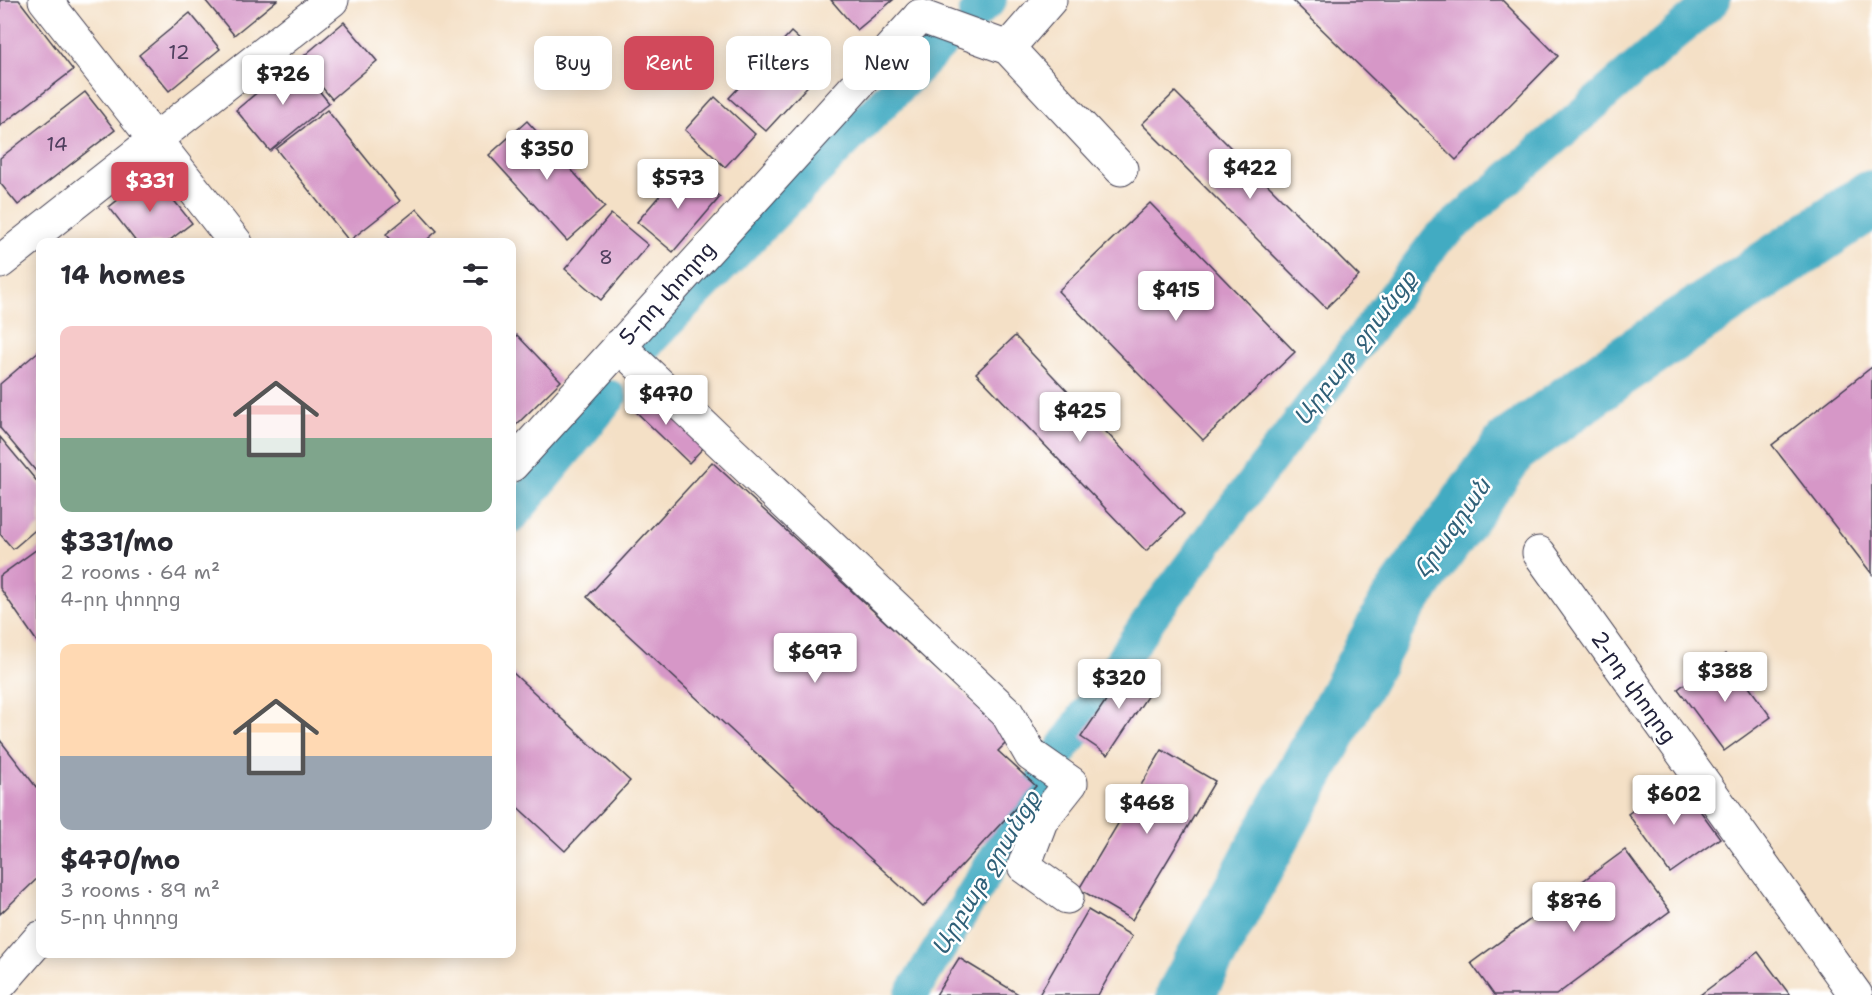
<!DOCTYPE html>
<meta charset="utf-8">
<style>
body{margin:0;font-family:"Shantell Sans","Noto Sans Armenian",sans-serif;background:#f2f2f3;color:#2b2b33;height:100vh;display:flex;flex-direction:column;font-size:22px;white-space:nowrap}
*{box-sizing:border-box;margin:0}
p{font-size:20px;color:#7c7c81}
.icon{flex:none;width:33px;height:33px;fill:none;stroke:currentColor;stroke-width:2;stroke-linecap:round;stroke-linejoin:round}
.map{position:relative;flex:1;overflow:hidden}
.details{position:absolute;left:36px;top:238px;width:480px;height:720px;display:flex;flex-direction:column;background:#fff;border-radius:12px;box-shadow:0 3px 15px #0003}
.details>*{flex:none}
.banner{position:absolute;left:534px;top:36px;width:570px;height:54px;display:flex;gap:12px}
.price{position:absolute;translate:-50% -51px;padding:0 14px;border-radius:6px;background:#fff;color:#222;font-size:20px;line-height:39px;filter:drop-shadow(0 2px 3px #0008)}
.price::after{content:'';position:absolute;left:50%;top:36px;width:18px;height:14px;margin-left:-9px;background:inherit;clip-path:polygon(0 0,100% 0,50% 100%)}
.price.active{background:#d1495b;color:#fff}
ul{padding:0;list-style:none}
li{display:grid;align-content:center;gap:12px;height:318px;padding:0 24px}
li span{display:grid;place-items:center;height:186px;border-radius:12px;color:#555}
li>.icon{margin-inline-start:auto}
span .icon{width:108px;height:108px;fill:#fffc;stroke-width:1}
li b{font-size:26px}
h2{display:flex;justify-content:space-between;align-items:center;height:72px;padding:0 24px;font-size:26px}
.chip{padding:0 21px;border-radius:12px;background:#fff;box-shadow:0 3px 15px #0003;font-size:21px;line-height:54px}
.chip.active{background:#d1495b;color:#fff}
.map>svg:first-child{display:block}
</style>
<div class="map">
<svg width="1872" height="995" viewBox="0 0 1872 995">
<rect width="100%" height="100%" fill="#fff"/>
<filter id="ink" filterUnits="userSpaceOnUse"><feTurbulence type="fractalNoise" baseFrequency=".0167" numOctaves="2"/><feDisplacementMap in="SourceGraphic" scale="12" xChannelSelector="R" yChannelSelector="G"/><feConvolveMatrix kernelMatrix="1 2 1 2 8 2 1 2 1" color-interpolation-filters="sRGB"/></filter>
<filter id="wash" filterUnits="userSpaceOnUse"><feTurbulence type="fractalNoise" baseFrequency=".008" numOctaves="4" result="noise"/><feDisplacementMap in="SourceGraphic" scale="24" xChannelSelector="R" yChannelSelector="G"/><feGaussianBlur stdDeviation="1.35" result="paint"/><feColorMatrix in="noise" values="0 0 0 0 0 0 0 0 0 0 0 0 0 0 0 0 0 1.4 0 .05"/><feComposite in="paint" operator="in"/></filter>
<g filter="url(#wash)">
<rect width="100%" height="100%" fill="#f4e0c6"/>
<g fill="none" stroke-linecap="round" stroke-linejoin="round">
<g stroke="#42abc2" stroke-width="34">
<path d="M975 14 990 0"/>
<path d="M639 351 945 40"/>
<path d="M512 516 610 397"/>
<path d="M1059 754 1151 617 1437 240 1714 0"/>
<path d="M911 995 1042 782"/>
</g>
<path stroke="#42abc2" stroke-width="58" d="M1185 995 1397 605 1510 447 1615 371 1872 199"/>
</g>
<g id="blocks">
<g fill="#d697c7">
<path d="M0 0H19L73 70 0 126Z"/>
<path d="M205 0H277L234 35Z"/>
<path d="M831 0H893L857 30Z"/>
<path d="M1292 0H1502L1558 56 1456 160Z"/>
<path d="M190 13 220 49 169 91 139 55Z"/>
<path d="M344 22 377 61 332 99 299 60Z"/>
<path d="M791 32 827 65 766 131 729 98Z"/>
<path d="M295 61 329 103 270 151 236 110Z"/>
<path d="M85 92 115 130 18 205 0 183V158Z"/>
<path d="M1175 92 1359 276 1326 308 1142 124Z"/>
<path d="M715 97 755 134 725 167 685 130Z"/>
<path d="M327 110 400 201 349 241 276 149Z"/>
<path d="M527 121 605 207 567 241 489 155Z"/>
<path d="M684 167 720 197 673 252 637 222Z"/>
<path d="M152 173 192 223 166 243H137L109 207Z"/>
<path d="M1150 203 1295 352 1203 440 1058 291Z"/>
<path d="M417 209 437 231 423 243H394L386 234Z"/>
<path d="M611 214 648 245 601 300 565 269Z"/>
<path d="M517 335 561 381 512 429V340Z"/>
<path d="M1015 336 1184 514 1146 551 976 373Z"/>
<path d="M40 350V476L0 428V384Z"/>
<path d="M1872 367V574L1772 445Z"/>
<path d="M644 389 704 447 689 463 629 405Z"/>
<path d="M0 437 40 485V526L13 549 0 534Z"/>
<path d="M712 462 1011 738 998 751 1036 786 923 907 587 597Z"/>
<path d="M40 547V646L0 588V576Z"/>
<path d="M1725 654 1771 717 1724 751 1678 689Z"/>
<path d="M1130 665 1156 683 1108 755 1081 737Z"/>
<path d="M512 672 630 781 565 851 512 802Z"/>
<path d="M0 740 40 792V876L0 914Z"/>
<path d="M1162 750 1215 781 1132 920 1079 889Z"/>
<path d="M1677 779 1720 838 1670 873 1628 814Z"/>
<path d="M1625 850 1670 911 1556 995H1494L1471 963Z"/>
<path d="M1088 910 1132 936 1098 995H1039Z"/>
<path d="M1758 952 1790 995H1700Z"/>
<path d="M959 958 1020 995H936Z"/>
</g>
</g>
</g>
<g filter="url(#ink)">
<use href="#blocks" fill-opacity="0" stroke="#423e50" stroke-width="1.5"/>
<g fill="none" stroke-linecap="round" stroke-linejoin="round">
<defs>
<g id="minor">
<path d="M45 0 236 243"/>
<path d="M920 16 1008 48 1121 169"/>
<path d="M1008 48 1050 0"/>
<path d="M0 262 332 0"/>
<path d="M619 346 1007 713 1031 755 1071 783 1041 821 1024 866 1067 897"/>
<path d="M512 465 920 16"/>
<path d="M1539 553 1856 995"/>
<path d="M0 984 40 938"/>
</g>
</defs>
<use href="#minor" stroke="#423e50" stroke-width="35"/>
<use href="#minor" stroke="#fff" stroke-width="33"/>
</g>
</g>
<g text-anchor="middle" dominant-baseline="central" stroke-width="5" stroke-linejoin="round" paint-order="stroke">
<g font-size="20" fill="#4f3f5e">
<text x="179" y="52">12</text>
<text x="57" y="144">14</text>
<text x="606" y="257">8</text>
</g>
<g font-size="22" fill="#22223b" stroke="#fff">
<text transform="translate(667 293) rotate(-48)">5-րդ փողոց</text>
<text transform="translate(1634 687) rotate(55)">2-րդ փողոց</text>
</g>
<g font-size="24" font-style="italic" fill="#306078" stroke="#fff">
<text transform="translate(1355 348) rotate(-53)">Արբաթ ջրանցք</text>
<text transform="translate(1452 528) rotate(-55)">Հրազդան</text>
<text transform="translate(986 873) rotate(-59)">Արբաթ ջրանցք</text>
</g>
</g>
</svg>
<b class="price" style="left:283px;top:106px">$726</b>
<b class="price" style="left:547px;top:181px">$350</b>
<b class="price" style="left:1250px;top:200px">$422</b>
<b class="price" style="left:678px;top:210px">$573</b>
<b class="price active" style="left:150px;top:213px">$331</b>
<b class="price" style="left:1176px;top:322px">$415</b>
<b class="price" style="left:666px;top:426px">$470</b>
<b class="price" style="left:1080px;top:443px">$425</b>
<b class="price" style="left:815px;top:684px">$697</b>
<b class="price" style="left:1725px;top:703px">$388</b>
<b class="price" style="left:1119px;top:710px">$320</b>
<b class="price" style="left:1674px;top:826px">$602</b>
<b class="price" style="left:1147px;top:835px">$468</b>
<b class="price" style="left:1574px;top:933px">$876</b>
<div class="banner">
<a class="chip">Buy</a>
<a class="chip active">Rent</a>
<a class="chip">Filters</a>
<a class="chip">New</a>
</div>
<section class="details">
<h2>14 homes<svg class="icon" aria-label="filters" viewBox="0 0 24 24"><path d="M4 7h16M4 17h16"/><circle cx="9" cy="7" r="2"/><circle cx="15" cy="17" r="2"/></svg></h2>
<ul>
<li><span style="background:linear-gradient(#f6c9c9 60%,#7fa58c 0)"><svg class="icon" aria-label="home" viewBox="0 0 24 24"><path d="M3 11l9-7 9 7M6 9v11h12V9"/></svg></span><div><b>$331/mo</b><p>2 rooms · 64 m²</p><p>4-րդ փողոց</p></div></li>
<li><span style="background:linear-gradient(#ffd9b3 60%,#9aa5b1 0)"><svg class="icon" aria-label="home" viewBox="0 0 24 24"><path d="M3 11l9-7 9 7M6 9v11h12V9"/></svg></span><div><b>$470/mo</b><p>3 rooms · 89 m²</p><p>5-րդ փողոց</p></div></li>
</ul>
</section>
</div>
